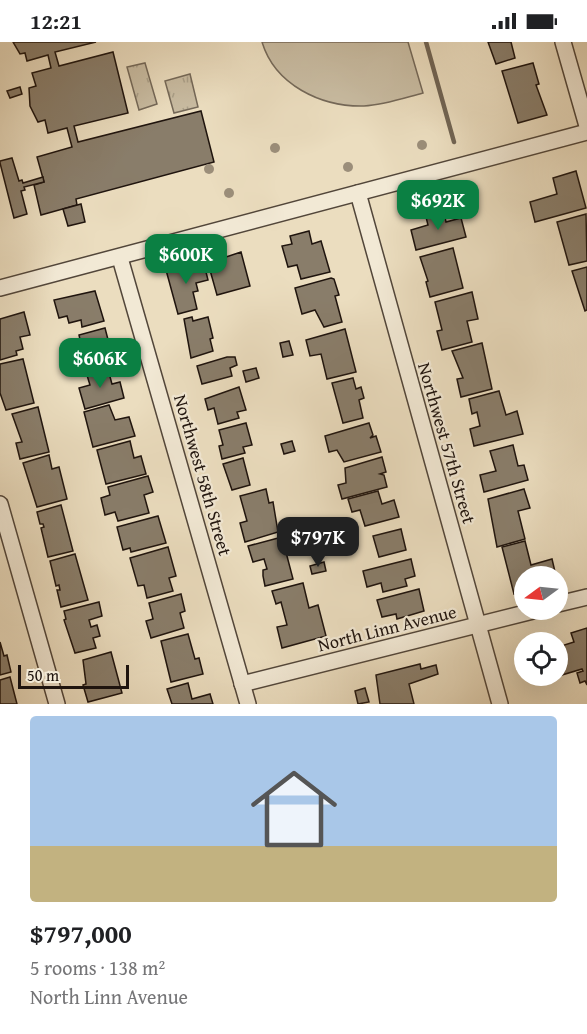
<!DOCTYPE html>
<meta charset="utf-8">
<style>
body{margin:0;font-family:"Gentium Book Plus",serif;background:#f2f2f2;color:#202124;height:100vh;display:flex;flex-direction:column;font-size:22px;white-space:nowrap}
*{box-sizing:border-box;margin:0}
p{font-size:20px;color:#757577}
.icon{flex:none;width:33px;height:33px;fill:none;stroke:currentColor;stroke-width:2;stroke-linecap:round;stroke-linejoin:round}
.map{position:relative;height:662px;overflow:hidden}
.panel{display:flex;flex-direction:column;background:#fff;flex:1}
.panel>*{flex:none}
.needle{width:39px;rotate:255deg}
.tools{position:absolute;left:514px;top:524px;display:grid;gap:12px}
.tools a{display:grid;place-items:center;width:54px;height:54px;border-radius:50%;background:#fff;box-shadow:0 6px 24px #0002;font-size:30px}
.scale{position:absolute;left:18px;bottom:15px;width:111px;box-sizing:border-box;padding-left:6px;border:3px solid #1f140e;border-top:0;font-size:16px;line-height:21px;white-space:nowrap;color:#1f140e;-webkit-text-stroke:4px #f2e9d5;paint-order:stroke}
.price{position:absolute;translate:-50% -51px;padding:0 14px;border-radius:12px;background:#0b8043;color:#fff;font-size:20px;line-height:39px;filter:drop-shadow(0 2px 3px #0008)}
.price::after{content:'';position:absolute;left:50%;top:36px;width:18px;height:14px;margin-left:-9px;background:inherit;clip-path:polygon(0 0,100% 0,50% 100%)}
.price.active{background:#222;color:#fff}
ul{padding:0;list-style:none}
li{display:grid;align-content:center;gap:12px;height:318px;padding:0 30px}
li+li{border-top:2px solid #e0e0e0}
li span{display:grid;place-items:center;height:186px;border-radius:6px;color:#555}
li>.icon{margin-inline-start:auto}
span .icon{width:108px;height:108px;fill:#fffc;stroke-width:1}
li b{font-size:26px}
.status{display:flex;justify-content:space-between;align-items:center;height:42px;padding:0 30px;background:#fff;direction:ltr}
.status svg{height:16px;fill:currentColor}
.map>svg:first-child{display:block}
</style>
<div class="status"><b>12:21</b><svg viewBox="0 0 49 12"><path d="M0 12V9h3v3zM5 12V6h3v6zM10 12V3h3v9zM15 12V0h3v12zM26 1h20v11H26zM47 4h2v5h-2z"/></svg></div>
<div class="map">
<svg width="587" height="662" viewBox="0 0 587 662">
<defs>
<pattern id="park-tufts" width="24" height="20" patternUnits="userSpaceOnUse" patternTransform="scale(1.5)"><rect width="24" height="20" fill="#c8bba1"/><path d="M3 7l-1-3M5 7V3M7 7l1-3M15 17l-1-3M17 17v-4M19 17l1-3" fill="none" stroke="#aba089"/></pattern>
</defs>
<rect width="100%" height="100%" fill="#ebddbf"/>
<filter id="stains"><feTurbulence type="fractalNoise" baseFrequency=".00333" numOctaves="4"/><feColorMatrix values="0 0 0 0 .2 0 0 0 0 .09 0 0 0 0 .02 0 0 0 .5 -.17"/></filter>
<radialGradient id="worn" r=".72"><stop offset=".6" stop-color="#630" stop-opacity="0"/><stop offset="1" stop-color="#630" stop-opacity=".3"/></radialGradient>
<path fill="#c8bba1" stroke="#746858" stroke-width="1.5" d="M262 0H408L423 51C404 56 384 63 364 64 321 65 275 43 262 0Z"/>
<g fill="url(#park-tufts)" stroke="#746858" stroke-width="1.5">
<path d="M145 21 157 62 139 68 127 25Z"/>
<path d="M190 32 198 65 174 71 165 39Z"/>
</g>
<g fill="none" stroke-linecap="round" stroke-linejoin="round">
<path stroke="#706454" stroke-width="4.5" d="M426 0 454 100"/>
</g>
<g fill="#897d6a" stroke="#1f140e" stroke-width="1.5">
<path d="M13 0H96L55 10 59 24 113 10 128 71 74 84 78 100 201 69 214 120 76 157 77 163 41 173 34 143 44 140 37 115 72 105 67 86 48 91 45 78 38 80 30 64 29 46 36 44 32 31 51 26 48 13 27 19 25 11 20 12Z"/>
<path d="M488 0H511L515 16 496 22Z"/>
<path d="M533 21 539 42 536 43 547 73 518 81 502 29Z"/>
<path d="M20 45 22 52 10 56 7 49Z"/>
<path d="M12 116 19 139 22 138 23 141 43 135 44 140 24 145 25 148 21 149 27 172 14 176 0 121V119Z"/>
<path d="M576 129 586 166 535 180 530 160 557 152 553 136Z"/>
<path d="M81 162 85 180 68 184 63 167Z"/>
<path d="M443 166 446 180 461 176 466 195 416 208 411 188 428 183 425 171Z"/>
<path d="M586 172 587 219 569 223 557 180Z"/>
<path d="M309 189 312 202 321 199 330 230 301 237 297 223 288 225 282 204 292 202 290 194Z"/>
<path d="M453 206 463 246 430 255 426 240 428 239 420 215Z"/>
<path d="M241 210 250 244 217 253 208 221Z"/>
<path d="M203 218 208 238 196 241 198 249 193 250 197 267 178 272 166 228Z"/>
<path d="M587 225V268L585 269 572 229Z"/>
<path d="M331 236 334 237 339 253 335 254 342 280 324 285 315 268 302 272 295 246Z"/>
<path d="M95 249 104 279 82 285 81 278 69 281 67 274 59 276 54 258Z"/>
<path d="M472 250 478 277 467 279 472 300 442 308 437 289 442 288 435 260Z"/>
<path d="M24 270 30 293 20 295 23 307 16 309 17 313 0 318V277Z"/>
<path d="M192 275 193 279 208 275 213 296 210 297 213 309 191 316 184 277Z"/>
<path d="M105 286 113 317 87 324 84 314 79 315 76 303 81 302 79 293Z"/>
<path d="M345 287 356 330 327 337 321 312 310 314 306 298Z"/>
<path d="M289 299 293 313 283 315 280 301Z"/>
<path d="M482 301 492 347 461 355 457 337 463 336 452 309Z"/>
<path d="M227 315H235L237 323 230 326 232 334 202 342 197 324Z"/>
<path d="M23 317 34 361 6 368 0 351V322Z"/>
<path d="M107 324 112 342 120 340 124 356 85 367 79 346 90 343 86 330Z"/>
<path d="M256 326 259 336 246 340 243 329Z"/>
<path d="M353 336 356 347 361 345 364 356 359 358 363 376 343 381 332 341Z"/>
<path d="M239 345 246 368 237 370 239 376 218 382 214 366 208 368 205 357Z"/>
<path d="M499 349 506 373 517 369 523 392 474 404 470 387 480 384 477 370 472 372 469 357Z"/>
<path d="M109 363 115 378 129 375 135 394 93 405 84 370Z"/>
<path d="M38 365 49 410 20 417 16 401 22 400 12 372Z"/>
<path d="M246 381 252 403 243 405 245 411 222 417 219 404 223 403 219 388Z"/>
<path d="M369 381 373 393 370 396 376 394 381 410 344 420 337 408 329 410 325 394Z"/>
<path d="M130 399 134 416 141 414 146 432 106 442 97 408Z"/>
<path d="M292 399 295 409 284 412 281 402Z"/>
<path d="M513 403 518 424 524 423 528 438 484 450 480 433 496 429 490 409Z"/>
<path d="M49 413 52 427 59 425 67 457 37 465 23 421Z"/>
<path d="M382 415 386 430 380 432 384 433 387 445 342 457 338 443 346 441 345 426Z"/>
<path d="M243 416 250 443 232 448 223 422Z"/>
<path d="M148 434 153 450 144 453 149 471 118 479 115 470 105 473 101 456 110 453 108 445Z"/>
<path d="M266 447 269 461 273 460 278 490 245 500 240 481 247 479 240 454Z"/>
<path d="M524 447 530 466 518 469 525 497 497 505 488 457Z"/>
<path d="M378 449 382 462 394 458 399 475 365 484 360 468 352 470 348 457Z"/>
<path d="M61 463 73 509 48 515 41 486 44 485 43 482H40L37 470Z"/>
<path d="M158 474 166 501 131 510 130 506 123 508 117 485Z"/>
<path d="M401 487 406 508 379 515 373 494Z"/>
<path d="M282 495 293 537 265 544 263 534V528L267 527 264 517 253 520 248 504Z"/>
<path d="M525 499 531 523 552 517 556 534H525V549L514 552 502 505Z"/>
<path d="M168 505 176 534 169 536 173 549 147 556 144 543 138 544 130 516Z"/>
<path d="M75 512 88 558 61 565 57 548H60L59 543 56 544 50 519Z"/>
<path d="M411 517 415 534 405 537 407 544 383 550 381 541 367 545 363 529Z"/>
<path d="M324 520 326 529 312 532 310 524Z"/>
<path d="M303 541 309 566 318 563 326 594 282 606 277 585 287 583 281 560 276 562 272 549Z"/>
<path d="M419 547 424 569 397 577 396 572 382 575 377 558Z"/>
<path d="M181 552 185 569 180 571 184 586 151 596 146 579 153 577 149 561Z"/>
<path d="M99 560 102 574 89 578 91 585 97 583 100 594 93 596 96 606 75 611 64 578 66 577 64 569Z"/>
<path d="M587 586V643L585 639 580 641 577 631 583 629 582 627 542 639 540 633H558V605L574 600 571 591Z"/>
<path d="M188 592 195 617 199 616 203 632 171 640 161 599Z"/>
<path d="M0 600 4 614 7 613 11 630 0 633Z"/>
<path d="M111 610 122 651 88 660 83 643 86 642 83 618Z"/>
<path d="M420 622 421 627 436 623 438 632 409 642 414 662H380L376 633Z"/>
<path d="M10 635 17 662H0V638Z"/>
<path d="M188 641 192 657 210 652 213 662H172L167 647Z"/>
<path d="M365 646 369 660 358 662 355 649Z"/>
</g>
<g fill="none" stroke-linecap="round" stroke-linejoin="round">
<defs>
<g id="minor">
<path d="M563 0 587 84"/>
<path d="M358 151 500 662"/>
<path d="M120 216 248 662"/>
<path d="M0 246 587 90"/>
<path d="M0 462 57 662"/>
<path d="M558 562 587 555"/>
<path d="M242 642 541 567"/>
</g>
</defs>
<use href="#minor" stroke="#52463a" stroke-width="18"/>
<use href="#minor" stroke="#f2e9d5" stroke-width="15"/>
</g>
<g fill="#9b8e7a">
<circle cx="422" cy="103" r="5"/>
<circle cx="275" cy="106" r="5"/>
<circle cx="348" cy="125" r="5"/>
<circle cx="209" cy="127" r="5"/>
<circle cx="229" cy="151" r="5"/>
</g>
<g text-anchor="middle" dominant-baseline="central" stroke-width="4.5" stroke-linejoin="round" paint-order="stroke">
<g font-size="18" fill="#1f140e" stroke="#f2e9d5">
<text transform="translate(447 401) rotate(74)">Northwest 57th Street</text>
<text transform="translate(203 433) rotate(74)">Northwest 58th Street</text>
<text transform="translate(387 586) rotate(-14)">North Linn Avenue</text>
</g>
</g>
<rect width="100%" height="100%" filter="url(#stains)"/>
<rect width="100%" height="100%" fill="url(#worn)"/>
</svg>
<div class="tools">
<a><svg class="needle" viewBox="-14 -14 28 28"><path d="M0-13l5 13h-10z" fill="#e53935"/><path d="M0 13l5-13h-10z" fill="#757577"/></svg></a>
<a><svg class="icon" aria-label="locate" viewBox="0 0 24 24"><circle cx="12" cy="12" r="6"/><path d="M12 2v4M12 18v4M2 12h4M18 12h4"/></svg></a>
</div>
<div class="scale">50 m</div>
<b class="price" style="left:438px;top:189px">$692K</b>
<b class="price" style="left:186px;top:243px">$600K</b>
<b class="price" style="left:100px;top:347px">$606K</b>
<b class="price active" style="left:318px;top:526px">$797K</b>
</div>
<section class="panel">
<ul>
<li><span style="background:linear-gradient(#a9c7e8 70%,#c2b280 0)"><svg class="icon" aria-label="home" viewBox="0 0 24 24"><path d="M3 11l9-7 9 7M6 9v11h12V9"/></svg></span><div><b>$797,000</b><p>5 rooms · 138 m²</p><p>North Linn Avenue</p></div></li>
</ul>
</section>
